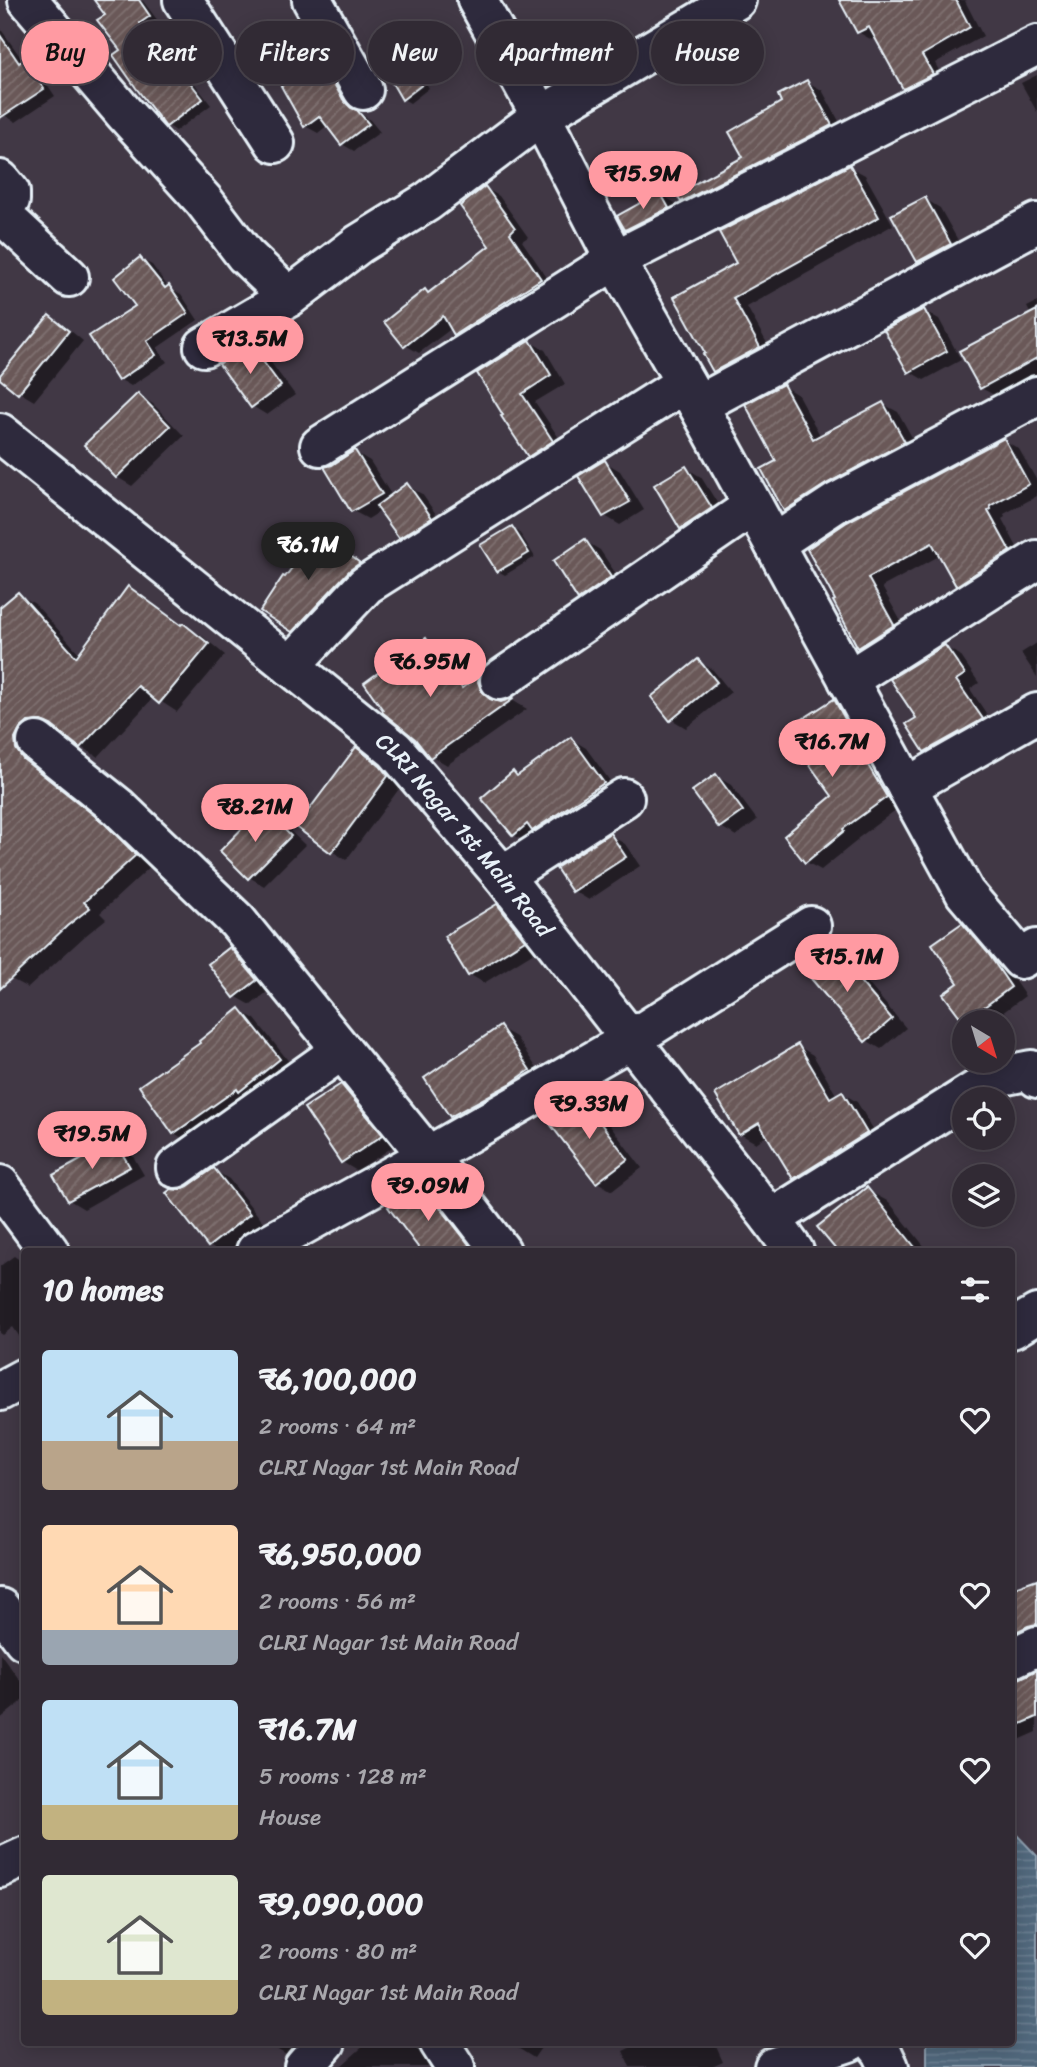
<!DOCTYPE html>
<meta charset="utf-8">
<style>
body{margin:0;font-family:Sriracha,sans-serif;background:#3d3640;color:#f1f3f6;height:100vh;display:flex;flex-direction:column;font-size:26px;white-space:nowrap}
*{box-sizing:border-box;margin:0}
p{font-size:23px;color:#a8a7ac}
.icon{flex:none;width:38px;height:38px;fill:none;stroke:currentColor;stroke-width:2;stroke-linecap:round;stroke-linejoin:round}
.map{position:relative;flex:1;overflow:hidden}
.sheet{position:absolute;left:21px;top:1248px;width:994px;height:798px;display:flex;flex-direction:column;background:#312a34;border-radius:7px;box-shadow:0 4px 18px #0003,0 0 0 2px #4c464f}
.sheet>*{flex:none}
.banner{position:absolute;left:21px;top:21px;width:996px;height:63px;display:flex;gap:14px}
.needle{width:46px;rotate:142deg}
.controls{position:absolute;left:952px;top:1010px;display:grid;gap:14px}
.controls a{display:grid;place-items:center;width:63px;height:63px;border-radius:50%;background:#312a34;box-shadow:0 4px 18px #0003,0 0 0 2px #4c464f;font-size:35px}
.price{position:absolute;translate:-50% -60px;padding:0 16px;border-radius:24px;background:#ff9aa2;color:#111;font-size:23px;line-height:46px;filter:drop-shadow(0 2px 4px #0008)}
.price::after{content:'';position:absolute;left:50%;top:42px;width:21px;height:16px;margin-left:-10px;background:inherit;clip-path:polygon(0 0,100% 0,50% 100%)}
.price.on{background:#222;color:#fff}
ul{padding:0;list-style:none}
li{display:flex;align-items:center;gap:21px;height:175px;padding:0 21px}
li span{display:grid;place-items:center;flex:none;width:196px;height:140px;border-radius:7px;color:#555}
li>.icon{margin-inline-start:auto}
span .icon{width:84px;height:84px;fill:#fffc;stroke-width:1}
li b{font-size:30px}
h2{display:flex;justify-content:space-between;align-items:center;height:84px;padding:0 21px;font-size:30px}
.tag{padding:0 24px;border-radius:32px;background:#312a34;box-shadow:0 4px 18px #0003,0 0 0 2px #4c464f;font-size:24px;line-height:63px}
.tag.on{background:#ff9aa2;color:#111}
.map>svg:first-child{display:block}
</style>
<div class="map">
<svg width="1037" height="2067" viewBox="0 0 1037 2067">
<defs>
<pattern id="water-rules" width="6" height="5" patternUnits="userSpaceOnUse" patternTransform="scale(1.75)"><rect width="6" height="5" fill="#51677c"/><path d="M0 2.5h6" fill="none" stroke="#6a7d8f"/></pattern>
<pattern id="building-hatch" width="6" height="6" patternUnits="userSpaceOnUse" patternTransform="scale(1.75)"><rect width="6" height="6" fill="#6a5958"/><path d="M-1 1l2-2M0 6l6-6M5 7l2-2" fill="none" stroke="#7f7171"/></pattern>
</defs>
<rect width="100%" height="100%" fill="#413845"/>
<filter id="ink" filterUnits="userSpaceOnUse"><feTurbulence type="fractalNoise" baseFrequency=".0143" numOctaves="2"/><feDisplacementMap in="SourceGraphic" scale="14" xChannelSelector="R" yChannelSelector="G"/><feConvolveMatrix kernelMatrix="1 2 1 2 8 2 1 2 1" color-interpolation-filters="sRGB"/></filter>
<g filter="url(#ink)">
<path fill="url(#water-rules)" stroke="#8d9eae" stroke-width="2" d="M1012 1830 1037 1856V2067H927V2042H1012Z"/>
<g fill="#0007">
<path d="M96 0 143 1 158 21 148 29 181 81 185 78 194 83 211 105 176 131 167 125 122 51 108 15Z"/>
<path d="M841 0H967L965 1 983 36 935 63 945 82 919 95 904 87 877 38 872 40 858 32Z"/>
<path d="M0 28 24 62 36 68 55 96 16 122 4 115 0 109Z"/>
<path d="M718 38 725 42 741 71 719 83 712 79Z"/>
<path d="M402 51 409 55 429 88 410 103 403 99Z"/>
<path d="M318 67 330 74 347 93 356 110 370 120 380 132 354 151 342 144 328 125 318 133 305 126Z"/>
<path d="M1037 75V112L1021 83Z"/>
<path d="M807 82 822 90 846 134 697 209 682 201 745 158 784 103Z"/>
<path d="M850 167 865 175 893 225 747 307 774 356 730 379 715 371 738 264Z"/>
<path d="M485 188 499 196 528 237 522 241 554 288 470 342 456 334 452 328 419 353 405 345 425 291 430 294 491 246Z"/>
<path d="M660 194 675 203 683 217 641 238 626 229Z"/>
<path d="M925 199 940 208 965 253 934 270 919 261 894 216Z"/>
<path d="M140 259 152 265 168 287 181 294 198 320 157 348 167 362 131 386 119 379 138 306Z"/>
<path d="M1037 302V373L996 396 981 388 1031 315 1027 307Z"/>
<path d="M924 311 939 319 961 360 924 380 909 371Z"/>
<path d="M50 317 65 326 83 341 34 401 19 392Z"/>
<path d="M530 342 545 350 565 384 535 402 567 450 544 464 529 455 503 417Z"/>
<path d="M251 347 266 356 295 395 267 415 252 406Z"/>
<path d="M783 386 798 395 821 437 883 404 898 412 919 450 800 518 785 510 778 462Z"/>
<path d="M138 395 153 404 184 436 132 486 117 477 86 445Z"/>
<path d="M1004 440 1019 449 1037 481V496L1004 514 1005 517 1002 519 1024 560 972 593 957 584 941 555 882 587 908 634 874 655 859 647 835 602Z"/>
<path d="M355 452 370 461 392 496 407 486 422 494 445 527 415 546 400 537 381 511 368 519 353 511 332 466Z"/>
<path d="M605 462 620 471 644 510 620 525 605 516Z"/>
<path d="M686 468 701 477 726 517 697 537 682 528 656 486Z"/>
<path d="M512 528 519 532 535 557 505 575 498 571Z"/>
<path d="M319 534 374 572 308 639 293 630 285 580Z"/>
<path d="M585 541 600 550 624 586 594 607 579 598Z"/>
<path d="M128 588 145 598 183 626 201 635 225 655 177 712 154 697 98 757 81 747 59 730 46 731 33 761 40 771 121 836 152 865 100 913 106 919 85 936 28 988 11 979 0 967V610L18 594 35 604 80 654Z"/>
<path d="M426 640 442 649 468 685 479 677 494 685 493 692 497 703 501 704 512 700 527 709 447 765 432 756Z"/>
<path d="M1037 643V677L1021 653Z"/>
<path d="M945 647 960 655 979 683 970 689 996 728 941 759 926 751 918 718Z"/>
<path d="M698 661 713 670 731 692 686 728 671 719Z"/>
<path d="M834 701 849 710 901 806 857 839 858 840 821 870 806 862 835 797 809 761 803 757Z"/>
<path d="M571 739 586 748 618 792 529 844 514 835 513 773 519 776Z"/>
<path d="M356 749 371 758 395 776 402 785 346 860 332 851Z"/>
<path d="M716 776 731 785 757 820 736 836 721 827Z"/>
<path d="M259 813 285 826 305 845 264 886 249 877Z"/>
<path d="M610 835 625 844 640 866 589 900 574 891 559 868Z"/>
<path d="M497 906 512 915 539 949 484 983 469 974Z"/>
<path d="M962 925 977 934 1003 964 1025 996 990 1022 966 1021 960 983Z"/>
<path d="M829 947 844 955 906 1028 881 1049 866 1040Z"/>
<path d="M230 949 245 958 271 989 251 1005 235 996Z"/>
<path d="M240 1011 255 1019 294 1068 189 1142 174 1133 203 1044Z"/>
<path d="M500 1028 516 1037 544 1079 468 1124 453 1116 426 1079Z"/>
<path d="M798 1046 813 1055 837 1096 842 1093 857 1102 881 1142 809 1187 794 1178 768 1135 756 1143 740 1134Z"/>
<path d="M341 1086 356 1094 397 1144 357 1171 342 1162Z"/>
<path d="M582 1101 598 1110 642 1168 612 1191 597 1182Z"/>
<path d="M115 1143 130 1151 144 1175 84 1209 69 1200Z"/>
<path d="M214 1170 229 1179 264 1223 228 1251H218L209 1246 179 1191 189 1188Z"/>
<path d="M422 1186 437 1195 480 1251H423L390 1207Z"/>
<path d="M867 1190 889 1202 928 1251H839L820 1227Z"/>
<path d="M14 1256 24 1263V1343L13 1327 3 1335 0 1333V1266Z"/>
<path d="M1033 1582 1037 1584V1637L1012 1652V1590Z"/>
<path d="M0 1653 24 1686V1700L0 1719Z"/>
<path d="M1037 1672V1732L1012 1743V1680H1021Z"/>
<path d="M273 2042H316L293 2059 278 2050Z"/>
<path d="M368 2042H433L437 2067H340Z"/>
<path d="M508 2042H545L534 2058Z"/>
<path d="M642 2042H714L723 2062 712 2067H630L623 2051Z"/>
</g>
<g fill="url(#building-hatch)" stroke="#e8f1f8" stroke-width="2">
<path d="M94 0H139L150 16 140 23 177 82 185 76 203 99 166 127 136 88 113 55 120 50 97 20 105 15Z"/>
<path d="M839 0H956L970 27 922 55 933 74 903 89 869 27 857 33Z"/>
<path d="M0 35 19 63 24 59 44 89 0 118Z"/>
<path d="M718 36 735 67 710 80 694 50Z"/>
<path d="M402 49 423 84 402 100 380 62Z"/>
<path d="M318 65 334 84 344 101 351 108 357 110 369 124 341 145 319 116 304 127 281 86Z"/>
<path d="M807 80 832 125 681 202 676 194 743 157 729 132 781 102 778 95Z"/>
<path d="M850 165 879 217 733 298 760 347 713 372 703 354 705 353 674 297 736 263 719 232Z"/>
<path d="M485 186 515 228 510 233 541 279 454 335 443 316 404 347 384 322 425 289 428 293 489 246 460 206Z"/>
<path d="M660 192 669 208 625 230 617 216Z"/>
<path d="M925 197 951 244 917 262 891 215Z"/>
<path d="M140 257 165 288 169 285 188 313 147 341 156 355 118 381 89 336 135 306 114 278Z"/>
<path d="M924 309 947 351 908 373 884 330Z"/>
<path d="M1037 310V358L980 389 959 351Z"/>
<path d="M49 315 69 331 18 394 0 379V375Z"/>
<path d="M530 340 551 375 522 394 553 441 528 457 501 416 503 415 477 373Z"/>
<path d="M251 345 281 386 251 408 219 364Z"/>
<path d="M783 384 813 439 883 402 905 442 826 484 784 511 761 469 776 461 745 404Z"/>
<path d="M138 393 170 426 116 478 84 445Z"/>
<path d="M1004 438 1029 484 990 506 991 509 988 511 1010 551 956 586 932 543 868 578 894 625 858 648 833 601 835 600 807 549 847 522Z"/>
<path d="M355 450 382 494 351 512 324 467 332 465Z"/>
<path d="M605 460 630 502 603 517 578 476Z"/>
<path d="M686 466 712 508 680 529 654 485Z"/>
<path d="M407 483 432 518 399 538 376 506Z"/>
<path d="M512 526 529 553 497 572 480 545Z"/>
<path d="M319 532 360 563 350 570 292 632 260 611 283 576 285 577Z"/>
<path d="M585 539 611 577 578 600 553 561Z"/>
<path d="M128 586 181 625 183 623 209 644 159 704 138 686 80 748 51 725 41 721 28 722 20 729 15 739 16 749 23 759 104 823 136 855 84 902 90 908 67 926 0 989V607L18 592 76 657Z"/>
<path d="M426 638 462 688 479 675 478 682 482 692 490 699 501 702 512 698 513 699 430 758 415 739 382 712 383 710 364 683Z"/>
<path d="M945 645 965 674 956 680 983 719 924 752 906 724 916 718 890 679Z"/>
<path d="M698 659 717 682 670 721 651 697Z"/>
<path d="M834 699 868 761 866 762 887 797 843 829 844 831 805 863 784 836 832 796 804 757 802 759 784 731Z"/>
<path d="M571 737 604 783 532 831 527 824 513 836 481 798 513 771 517 776Z"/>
<path d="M356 747 380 766 388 776 331 853 296 827Z"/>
<path d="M716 774 743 811 719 828 692 791Z"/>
<path d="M259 811 266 818 270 815 291 836 248 879 220 851Z"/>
<path d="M610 833 626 857 572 892 556 868Z"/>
<path d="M497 904 525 940 468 976 444 936Z"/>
<path d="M962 923 988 953 1011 987 964 1022 943 994 958 983 932 944Z"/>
<path d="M829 945 892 1019 865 1042 802 968Z"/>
<path d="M230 947 257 980 234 998 208 964Z"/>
<path d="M240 1008 280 1059 239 1092 237 1089 173 1134 139 1086 200 1043 199 1041Z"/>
<path d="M500 1026 530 1070 510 1084 450 1117 424 1078Z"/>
<path d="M798 1044 830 1098 842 1091 867 1133 793 1179 759 1123 739 1135 715 1094Z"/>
<path d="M341 1084 383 1135 341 1163 304 1108Z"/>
<path d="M582 1099 628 1159 596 1183 550 1124Z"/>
<path d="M115 1141 130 1167 68 1201 53 1175Z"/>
<path d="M214 1168 250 1214 208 1247 166 1193 171 1189 179 1190 188 1186Z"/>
<path d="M422 1184 474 1251H421L388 1207Z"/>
<path d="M867 1187 918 1251H837L817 1227Z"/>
<path d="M1037 1579V1624L1028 1626 1012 1634V1588Z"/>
<path d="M1037 1670V1717L1012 1728V1680L1021 1678Z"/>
</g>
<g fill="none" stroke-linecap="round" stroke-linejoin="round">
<defs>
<g id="minor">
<path d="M28 0 125 114 204 201 245 255 289 297"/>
<path d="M183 0 275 143"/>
<path d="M312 0 363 90"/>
<path d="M477 0 541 116 615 260 698 405 965 893 1021 959 1037 949"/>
<path d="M0 180 10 192V200L0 211"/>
<path d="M0 213 69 277"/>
<path d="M204 347 289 297 359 244 427 202 541 116 736 0"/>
<path d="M698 405 1037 223"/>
<path id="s1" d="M0 433 395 750 503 876 771 1219 794 1251"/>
<path d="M320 446 615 260 1037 45"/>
<path d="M774 544 836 503 1037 396"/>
<path d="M290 666 366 585 685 383"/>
<path d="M500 680 753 506"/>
<path d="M848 680 1037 560"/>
<path d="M37 742 118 807 237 921 428 1156 501 1251"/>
<path d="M907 787 1037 713"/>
<path d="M503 876 624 798"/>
<path d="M176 1168 342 1050"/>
<path d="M0 1185 49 1251"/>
<path d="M771 1219 997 1077 1031 1070 1037 1078"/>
<path d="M256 1251 428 1156 630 1040 811 926"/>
<path d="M1012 1329 1037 1314"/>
<path d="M0 1391 24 1378"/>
<path d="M0 1608 24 1640"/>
<path d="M1012 1658 1037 1646"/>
<path d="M0 1868 24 1857"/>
<path d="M439 2042 455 2067"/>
<path d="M874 2042 882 2052 889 2067"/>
<path d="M304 2067 326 2042"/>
<path d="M774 2067 849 2042"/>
</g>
</defs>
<use href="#minor" stroke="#e8f1f8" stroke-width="44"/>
<use href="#minor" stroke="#2f2a3d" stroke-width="38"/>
</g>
</g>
<g text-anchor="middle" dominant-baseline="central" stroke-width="5" stroke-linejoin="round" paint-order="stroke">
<g font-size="23" fill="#e8f1f8" stroke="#2f2a3d">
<text stroke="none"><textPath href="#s1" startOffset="616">CLRI Nagar 1st Main Road</textPath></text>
</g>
</g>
</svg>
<div class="controls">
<a><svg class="needle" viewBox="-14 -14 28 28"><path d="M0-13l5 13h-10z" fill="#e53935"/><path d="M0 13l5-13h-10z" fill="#a8a7ac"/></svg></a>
<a><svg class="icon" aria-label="locate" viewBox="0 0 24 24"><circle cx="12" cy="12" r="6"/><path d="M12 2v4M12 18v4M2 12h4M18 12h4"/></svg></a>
<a><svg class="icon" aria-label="layers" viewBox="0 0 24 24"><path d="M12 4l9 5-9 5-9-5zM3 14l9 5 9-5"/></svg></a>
</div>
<b class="price" style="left:643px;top:211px">₹15.9M</b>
<b class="price" style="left:250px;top:376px">₹13.5M</b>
<b class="price on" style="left:308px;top:582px">₹6.1M</b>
<b class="price" style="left:430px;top:699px">₹6.95M</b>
<b class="price" style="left:832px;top:779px">₹16.7M</b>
<b class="price" style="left:255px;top:844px">₹8.21M</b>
<b class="price" style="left:847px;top:994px">₹15.1M</b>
<b class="price" style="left:589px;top:1141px">₹9.33M</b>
<b class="price" style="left:92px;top:1171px">₹19.5M</b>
<b class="price" style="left:428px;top:1223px">₹9.09M</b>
<div class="banner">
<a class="tag on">Buy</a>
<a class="tag">Rent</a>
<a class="tag">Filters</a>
<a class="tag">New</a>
<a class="tag">Apartment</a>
<a class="tag">House</a>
</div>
<section class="sheet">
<h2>10 homes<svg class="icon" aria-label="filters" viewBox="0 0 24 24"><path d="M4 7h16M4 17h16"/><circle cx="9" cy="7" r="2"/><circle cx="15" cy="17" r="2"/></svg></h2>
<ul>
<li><span style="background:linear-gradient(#bfe0f5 65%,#b9a48a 0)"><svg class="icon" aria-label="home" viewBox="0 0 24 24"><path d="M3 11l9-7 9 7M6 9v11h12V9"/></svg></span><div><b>₹6,100,000</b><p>2 rooms · 64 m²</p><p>CLRI Nagar 1st Main Road</p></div><svg class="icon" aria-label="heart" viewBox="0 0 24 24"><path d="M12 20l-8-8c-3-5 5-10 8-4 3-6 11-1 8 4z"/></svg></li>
<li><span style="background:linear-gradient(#ffd9b3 75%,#9aa5b1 0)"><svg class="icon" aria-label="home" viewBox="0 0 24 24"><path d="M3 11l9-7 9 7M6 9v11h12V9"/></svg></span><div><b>₹6,950,000</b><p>2 rooms · 56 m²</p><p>CLRI Nagar 1st Main Road</p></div><svg class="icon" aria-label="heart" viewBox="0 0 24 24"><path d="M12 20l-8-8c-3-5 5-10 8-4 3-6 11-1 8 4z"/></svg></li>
<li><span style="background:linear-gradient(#bfe0f5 75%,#c2b280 0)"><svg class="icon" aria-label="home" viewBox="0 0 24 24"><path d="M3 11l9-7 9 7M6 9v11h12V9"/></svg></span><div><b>₹16.7M</b><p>5 rooms · 128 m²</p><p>House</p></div><svg class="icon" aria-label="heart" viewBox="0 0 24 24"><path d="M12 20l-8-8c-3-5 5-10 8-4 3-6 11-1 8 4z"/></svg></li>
<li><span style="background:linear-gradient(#dfe7d0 75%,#c2b280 0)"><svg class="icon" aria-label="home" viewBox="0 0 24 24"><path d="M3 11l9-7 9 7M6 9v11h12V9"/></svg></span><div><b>₹9,090,000</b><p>2 rooms · 80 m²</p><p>CLRI Nagar 1st Main Road</p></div><svg class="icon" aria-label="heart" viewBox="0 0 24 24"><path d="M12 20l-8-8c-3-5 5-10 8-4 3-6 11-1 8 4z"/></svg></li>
</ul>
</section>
</div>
